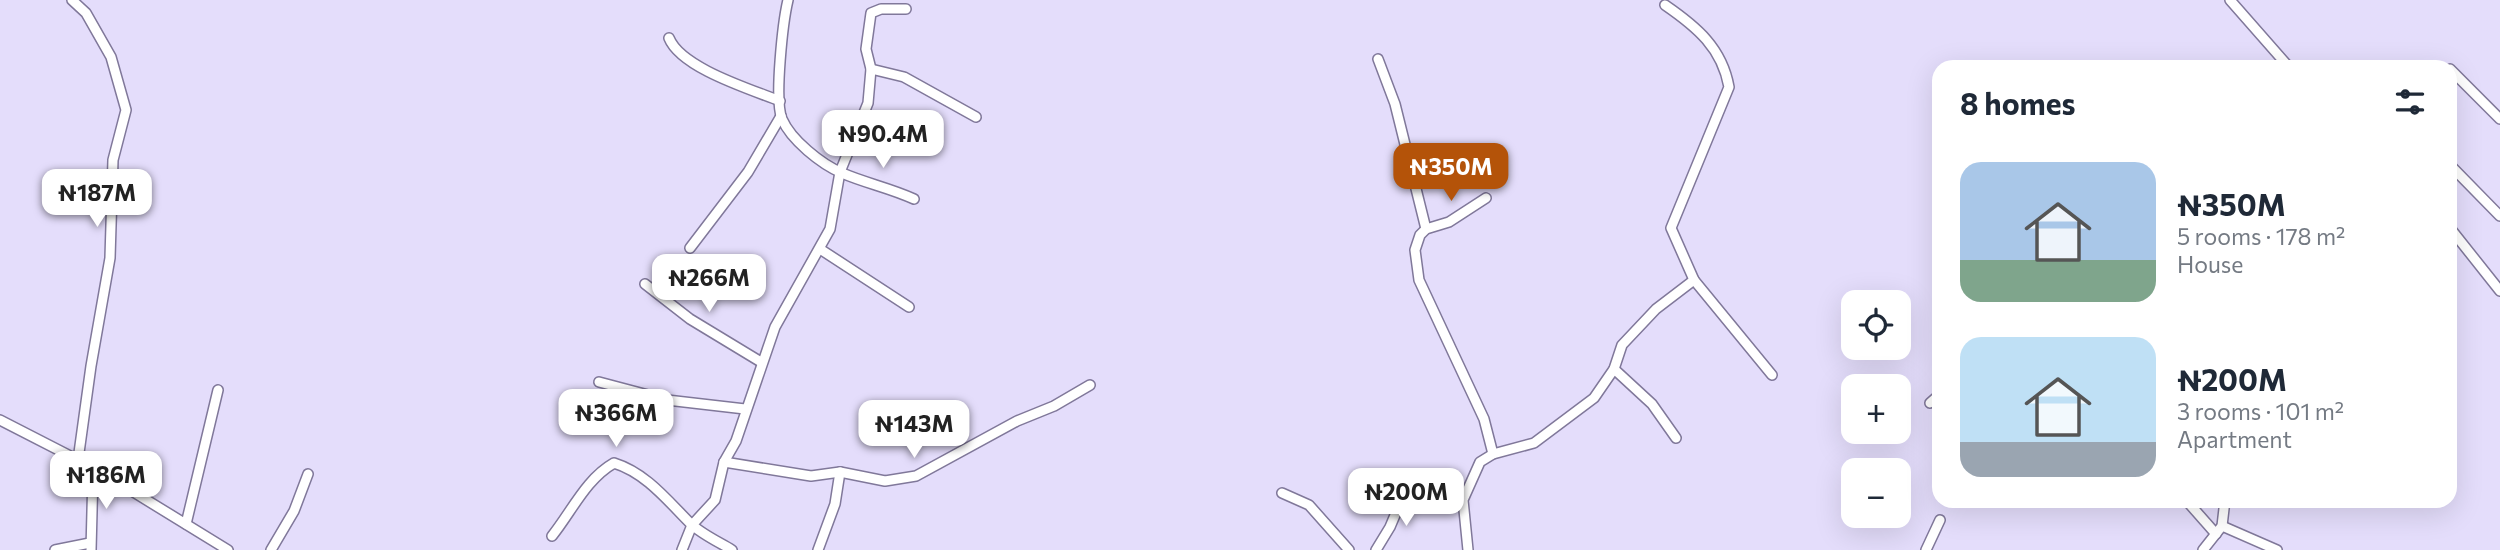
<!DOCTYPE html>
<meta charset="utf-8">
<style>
body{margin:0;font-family:Commissioner,sans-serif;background:#f6f6f7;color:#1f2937;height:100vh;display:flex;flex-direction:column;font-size:26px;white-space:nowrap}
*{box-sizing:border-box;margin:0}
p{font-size:23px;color:#747a83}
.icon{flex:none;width:38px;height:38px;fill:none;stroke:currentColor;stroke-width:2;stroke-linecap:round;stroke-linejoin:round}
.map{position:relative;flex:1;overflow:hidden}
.sheet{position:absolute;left:1932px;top:60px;width:525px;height:448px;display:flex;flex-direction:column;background:#fff;border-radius:21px;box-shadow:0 7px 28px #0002}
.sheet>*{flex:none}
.tools{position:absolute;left:1841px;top:290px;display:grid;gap:14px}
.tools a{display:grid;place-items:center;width:70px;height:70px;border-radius:14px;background:#fff;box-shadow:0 7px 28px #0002;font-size:35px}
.price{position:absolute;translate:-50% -60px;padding:0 16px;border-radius:14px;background:#fff;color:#222;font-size:23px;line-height:46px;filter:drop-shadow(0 2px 4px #0008)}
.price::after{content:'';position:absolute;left:50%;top:42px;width:21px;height:16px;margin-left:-10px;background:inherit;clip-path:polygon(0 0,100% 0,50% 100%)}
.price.active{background:#b45309;color:#fff}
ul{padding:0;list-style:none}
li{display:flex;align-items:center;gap:21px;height:175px;padding:0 28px}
li span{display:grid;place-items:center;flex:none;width:196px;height:140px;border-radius:21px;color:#555}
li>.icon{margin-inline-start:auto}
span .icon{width:84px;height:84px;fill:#fffc;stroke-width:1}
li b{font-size:30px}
h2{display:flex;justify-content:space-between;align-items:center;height:84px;padding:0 28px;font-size:30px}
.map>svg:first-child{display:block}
</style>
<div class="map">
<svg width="2500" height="550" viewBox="0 0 2500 550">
<rect width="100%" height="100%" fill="#e4ddfb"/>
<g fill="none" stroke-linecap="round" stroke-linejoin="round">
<defs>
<g id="street">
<path d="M72 0 86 13 111 57 126 110 113 160 110 258 91 366 78 460"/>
<path d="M788 0C783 21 774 100 782 119 791 140 821 164 842 173 865 183 890 188 914 199"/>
<path d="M2230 0 2288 66"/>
<path d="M1665 5C1697 27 1722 48 1729 87L1671 228 1694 280 1772 375"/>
<path d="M669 38C681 68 750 89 780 101"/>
<path d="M1378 59 1395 104 1426 229"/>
<path d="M871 69 904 77 976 117"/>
<path d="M2450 69 2500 119"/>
<path d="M2450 165 2500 216"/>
<path d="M1486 198 1449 222 1426 229 1420 235 1415 250 1419 280 1484 419 1493 454"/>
<path d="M2450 228 2500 291"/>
<path d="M690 248 748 172 781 116"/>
<path d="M820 249 909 307"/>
<path d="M645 284 690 319 761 362"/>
<path d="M1614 369 1652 404 1676 438"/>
<path d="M599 382 667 400 745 409"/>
<path d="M1930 403 1939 395"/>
<path d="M0 420 78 460 93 473 127 488 228 550"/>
<path d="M724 462 811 476 840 472 885 481 916 476 1017 421 1054 406 1090 385"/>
<path d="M1282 493 1309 505 1349 550"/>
<path d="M2186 500 2216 534"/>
<path d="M186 524 218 390"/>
<path d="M2222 526 2277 550"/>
<path d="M552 536C572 511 586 479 614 463 646 473 667 500 690 523 701 534 719 542 732 550"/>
<path d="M55 550 90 543"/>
<path d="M91 550 93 473"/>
<path d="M271 550 294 511 308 474"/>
<path d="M682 550 692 525 715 500 724 462 736 441 775 327 830 229 840 172 868 103 871 69 866 49 871 13 881 9H906"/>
<path d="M818 550 835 504 840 472"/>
<path d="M1376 550 1390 527 1406 489"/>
<path d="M1468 550 1463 500 1480 462 1493 454 1534 443 1594 398 1614 369 1622 345 1656 309 1694 280"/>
<path d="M1926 550 1940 520"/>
<path d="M2203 550 2222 526 2225 500"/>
</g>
</defs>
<use href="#street" stroke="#80789a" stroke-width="12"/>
<use href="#street" stroke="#fff" stroke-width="9"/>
</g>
</svg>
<div class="tools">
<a><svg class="icon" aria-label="locate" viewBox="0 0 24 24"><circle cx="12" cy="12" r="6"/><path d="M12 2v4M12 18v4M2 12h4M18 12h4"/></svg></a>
<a>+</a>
<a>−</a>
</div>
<b class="price" style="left:883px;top:170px">₦90.4M</b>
<b class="price active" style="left:1451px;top:203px">₦350M</b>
<b class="price" style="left:97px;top:229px">₦187M</b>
<b class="price" style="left:709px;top:314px">₦266M</b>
<b class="price" style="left:616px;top:449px">₦366M</b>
<b class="price" style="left:914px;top:460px">₦143M</b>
<b class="price" style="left:106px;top:511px">₦186M</b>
<b class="price" style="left:1406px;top:528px">₦200M</b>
<section class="sheet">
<h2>8 homes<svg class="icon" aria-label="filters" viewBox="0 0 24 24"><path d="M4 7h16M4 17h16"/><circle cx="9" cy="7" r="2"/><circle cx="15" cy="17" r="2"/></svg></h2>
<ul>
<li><span style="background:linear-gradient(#a9c7e8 70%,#7fa58c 0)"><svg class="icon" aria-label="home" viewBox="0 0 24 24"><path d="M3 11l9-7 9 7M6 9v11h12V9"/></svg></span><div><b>₦350M</b><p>5 rooms · 178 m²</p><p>House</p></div></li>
<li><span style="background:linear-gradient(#bfe0f5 75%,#9aa5b1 0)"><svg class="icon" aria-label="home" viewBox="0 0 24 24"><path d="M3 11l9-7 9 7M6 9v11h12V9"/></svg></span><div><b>₦200M</b><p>3 rooms · 101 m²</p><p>Apartment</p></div></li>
</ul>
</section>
</div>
